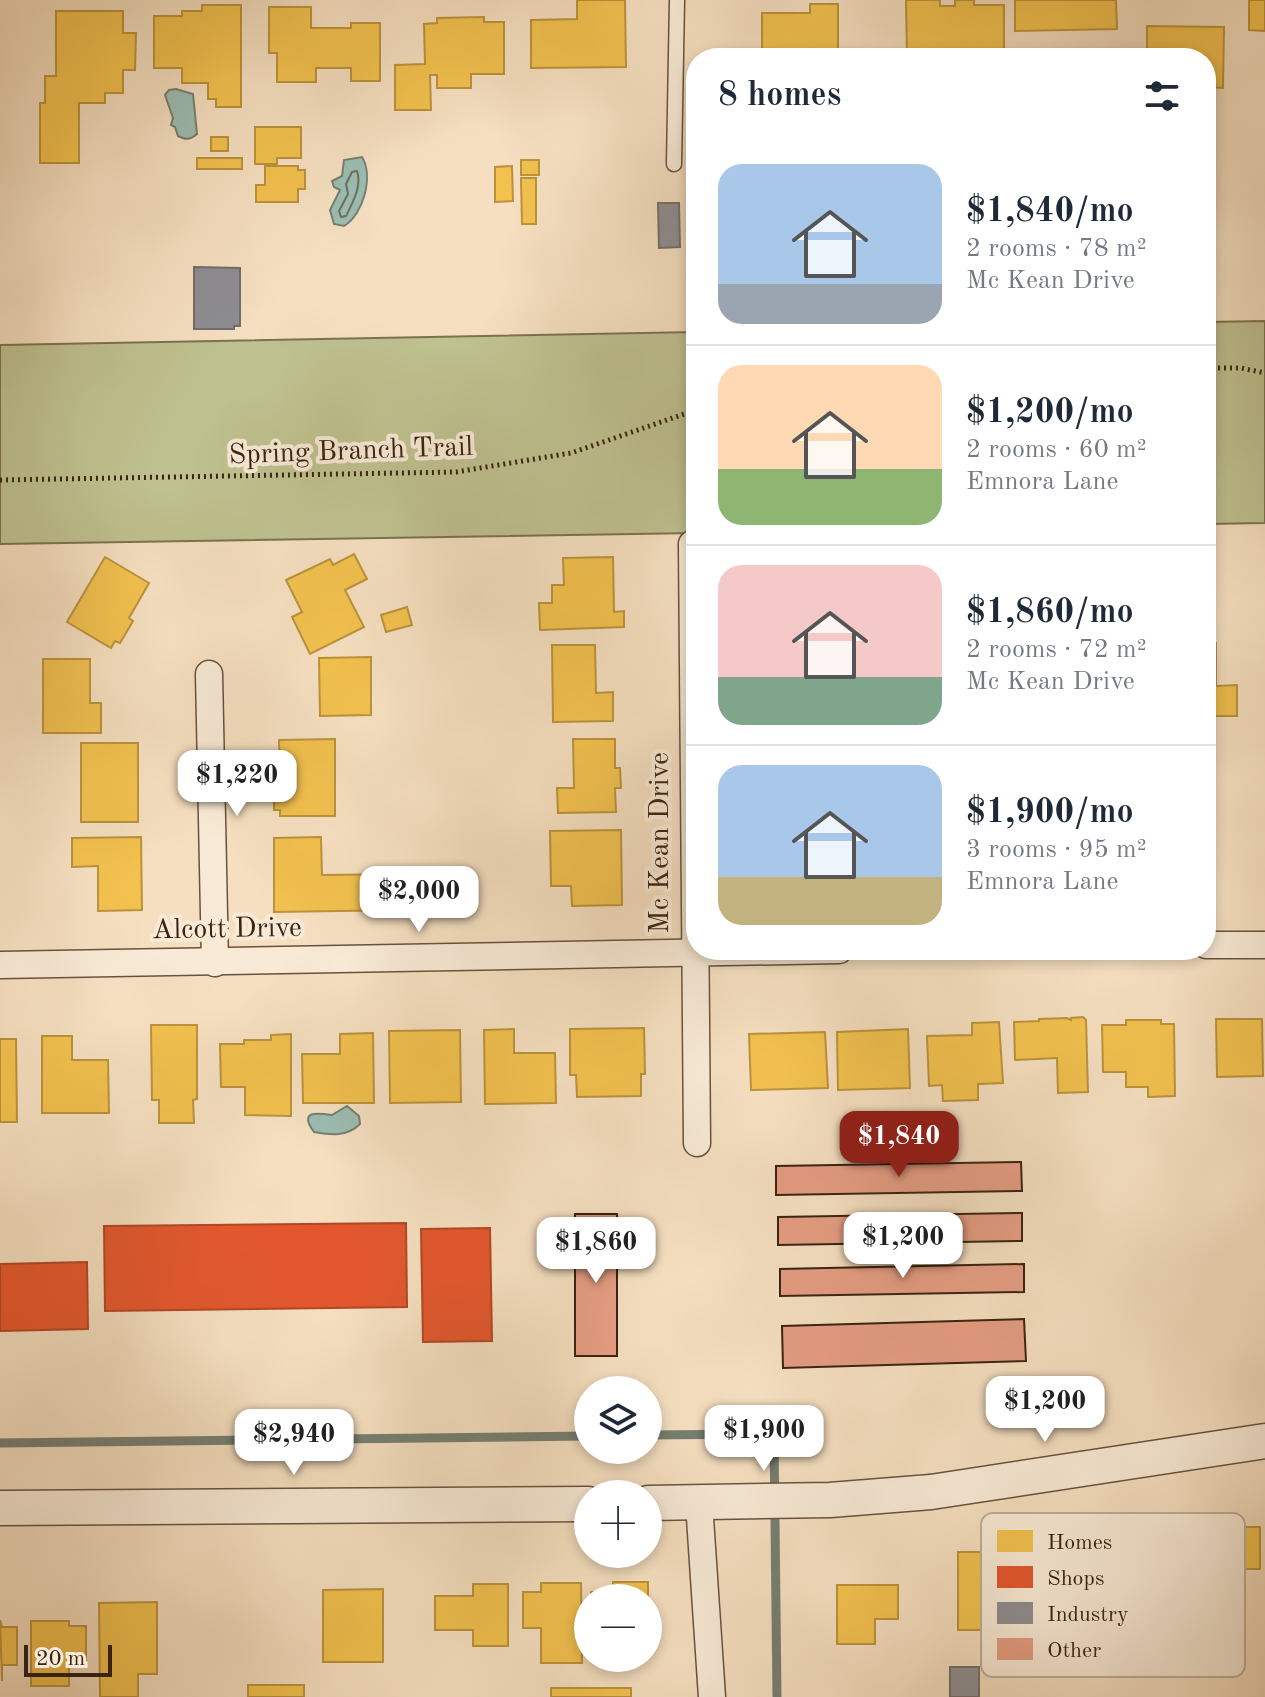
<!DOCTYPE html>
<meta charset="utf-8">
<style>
body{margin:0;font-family:"Old Standard TT",serif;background:#f6f6f7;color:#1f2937;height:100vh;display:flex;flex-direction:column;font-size:30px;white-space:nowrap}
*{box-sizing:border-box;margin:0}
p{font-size:26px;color:#747a83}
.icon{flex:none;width:44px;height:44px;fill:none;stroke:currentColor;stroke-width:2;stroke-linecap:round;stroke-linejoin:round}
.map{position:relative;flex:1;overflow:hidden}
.details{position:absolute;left:686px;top:48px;width:530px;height:912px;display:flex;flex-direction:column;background:#fff;border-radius:32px;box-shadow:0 4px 12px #0003}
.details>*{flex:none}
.buttons{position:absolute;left:574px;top:1376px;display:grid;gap:16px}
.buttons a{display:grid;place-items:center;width:88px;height:88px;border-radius:50%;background:#fff;box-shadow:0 4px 12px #0003;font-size:40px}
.scale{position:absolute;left:24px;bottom:20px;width:88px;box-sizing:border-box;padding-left:8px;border:4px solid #3a2311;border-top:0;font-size:22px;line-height:28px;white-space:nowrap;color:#3a2311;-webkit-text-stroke:6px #f8ead6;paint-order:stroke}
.price{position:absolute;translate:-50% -68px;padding:0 18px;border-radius:16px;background:#fff;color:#222;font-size:26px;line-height:52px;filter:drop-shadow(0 2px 4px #0008)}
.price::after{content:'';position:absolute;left:50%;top:48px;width:24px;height:18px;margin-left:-12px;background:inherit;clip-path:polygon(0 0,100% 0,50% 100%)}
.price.active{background:#8f2418;color:#fff}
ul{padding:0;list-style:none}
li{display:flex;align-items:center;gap:24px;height:200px;padding:0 32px}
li+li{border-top:2px solid #e0e1e3}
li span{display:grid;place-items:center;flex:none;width:224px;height:160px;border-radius:24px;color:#555}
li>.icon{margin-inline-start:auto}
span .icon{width:96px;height:96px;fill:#fffc;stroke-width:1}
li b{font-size:34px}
h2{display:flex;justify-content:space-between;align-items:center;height:96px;padding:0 32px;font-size:34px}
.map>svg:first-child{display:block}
</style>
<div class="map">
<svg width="1265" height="1697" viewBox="0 0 1265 1697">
<rect width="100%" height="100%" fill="#f5dfc0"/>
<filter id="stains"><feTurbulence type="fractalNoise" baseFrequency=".0025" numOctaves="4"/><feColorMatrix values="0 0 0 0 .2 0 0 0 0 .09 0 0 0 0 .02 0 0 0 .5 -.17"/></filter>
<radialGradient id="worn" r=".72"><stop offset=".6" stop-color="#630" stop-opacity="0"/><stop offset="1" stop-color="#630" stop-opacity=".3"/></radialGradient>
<g fill="#bfc190" stroke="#7c7250" stroke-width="2">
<path d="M1265 321V523L1206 524V322Z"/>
<path d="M696 332V533L0 544V345Z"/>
</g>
<g fill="#9cbdb2" stroke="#757f72" stroke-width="2">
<path d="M176 89 193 94 197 134C190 140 186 140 178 136L175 127 171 125 173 118 165 95 169 90Z"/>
<path d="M362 157C374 176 363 215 344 226L334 224 330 210 340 190 334 187 332 181 342 176 344 160Z"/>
<path d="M347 1106 359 1116 360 1124C347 1137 331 1135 314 1132 298 1110 318 1113 332 1115Z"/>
</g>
<g fill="#f2c14e" stroke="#bb923c" stroke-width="2">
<path d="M577 0H625L626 67 531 68V20L577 19Z"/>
<path d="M906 0H940V6H955V0H974V5H1004V58H907Z"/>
<path d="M1015 0H1116L1117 29 1015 31Z"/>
<path d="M1249 0H1265V31L1249 30Z"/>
<path d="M810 4H838V51H795V58H762V13H810Z"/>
<path d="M202 5H241V107H216V99H208V83H182V68H154V16H182V11H202Z"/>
<path d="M269 7H311V28H351V23H380V81H351V68H316V82H277V53H269Z"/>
<path d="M56 11H123V33H136L135 70H123V93H105V103H79V163H40V103H45V76H56Z"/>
<path d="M484 17V22H504V74H471V88H437V75H430L431 110H395V65L425 64 424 24 437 23V18Z"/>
<path d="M1147 26 1224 27 1223 88 1206 87V58H1147Z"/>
<path d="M255 127H301V158H277V164H255Z"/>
<rect x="211" y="137" width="17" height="14"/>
<rect x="197" y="158" width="45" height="11"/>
<rect x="521" y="160" width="18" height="15"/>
<path d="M265 166H298V170H305V189H298V202H256V185H265Z"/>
<path d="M512 166 513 201 495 202V167Z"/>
<path d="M521 178H536V224H522Z"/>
<path d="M354 554 367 579 345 590 364 627 310 654 292 617 302 612 286 580 330 559 333 565Z"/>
<path d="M105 557 149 583 129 618 133 621 120 643 115 641 111 648 67 622Z"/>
<path d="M613 557 614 612 624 611V627L540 630 539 603H552V585H564L563 558Z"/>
<path d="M407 607 412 625 386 632 381 615Z"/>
<path d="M1206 643H1216V686L1237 685V716H1206Z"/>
<path d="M552 645H595L596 693 613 692V721L553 722Z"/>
<path d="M371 657V715L320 716 319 658Z"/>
<path d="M43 659H90V703H101V733H43Z"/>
<path d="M335 739V816H280V810H274V779H280L279 740Z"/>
<path d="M573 739H615V768H620L621 788H615L616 812 558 813 557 788H574Z"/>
<rect x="81" y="743" width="57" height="79"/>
<path d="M621 830 622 905 572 906 571 886H551L550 831Z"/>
<path d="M141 837 142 910 98 911V866L72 867V838Z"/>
<path d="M321 837 322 875 404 874 405 910 274 912V838Z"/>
<path d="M425 879 438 880 437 898 424 897Z"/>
<path d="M1083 1017 1086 1020 1088 1092 1058 1093 1057 1058 1015 1060 1014 1022 1039 1021V1019L1067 1018 1071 1020V1018Z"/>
<path d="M1216 1019H1262L1263 1076 1217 1077Z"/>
<path d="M1126 1020H1161V1024H1174L1175 1096 1148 1097V1087H1126V1072H1103L1102 1025H1126Z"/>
<path d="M999 1022 1003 1083 978 1084V1100L943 1101 942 1085 929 1086 927 1036 972 1035V1023Z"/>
<path d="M151 1025H197V1099L193 1100 194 1123H159V1100H152Z"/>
<path d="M644 1028 645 1074H641V1096L577 1097 576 1075H570V1029Z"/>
<path d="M514 1029V1053H555L556 1103 485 1104 484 1030Z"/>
<path d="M908 1029 910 1088 838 1090 837 1032Z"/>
<path d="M460 1030 461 1102 390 1103 389 1031Z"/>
<path d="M825 1032 828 1088 751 1090 749 1034Z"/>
<path d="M373 1033 374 1103H303L302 1054H340V1034Z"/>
<path d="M291 1034V1116L245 1115V1087H221L220 1044H244V1040H271V1035Z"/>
<path d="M42 1036H72V1060H108L109 1113H42Z"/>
<path d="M0 1039H16L17 1122H0Z"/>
<path d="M1221 1521H1237V1527H1260V1569H1221Z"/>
<rect x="958" y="1552" width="48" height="78"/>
<path d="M613 1582H648V1658V1598H591V1592H613Z"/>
<path d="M541 1583H581L582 1663H541V1628H523V1592H541Z"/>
<path d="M473 1584H508V1646H473V1630H435V1596H473Z"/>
<path d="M837 1585H898V1619H875V1644H837Z"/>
<path d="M383 1589V1662H323V1590Z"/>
<path d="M157 1602V1674H138V1697H100L99 1603Z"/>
<path d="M0 1620 2 1627H17V1665H2V1681Z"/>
<path d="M31 1621H69V1626H86V1665H69V1686H31Z"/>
<rect x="248" y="1685" width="56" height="12"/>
<rect x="551" y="1688" width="80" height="9"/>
</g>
<g fill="#e4572e" stroke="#b14725" stroke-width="2">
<path d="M406 1223 407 1307 105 1311 104 1226Z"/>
<path d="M490 1228 492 1341 423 1342 421 1229Z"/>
<path d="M87 1262 88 1329 0 1331V1264Z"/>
</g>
<g fill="#8d8d92" stroke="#746d6b" stroke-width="2">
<path d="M658 203H679L680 247 659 248Z"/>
<path d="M194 267 240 268V326H234V329H194Z"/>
<rect x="950" y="1667" width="29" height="30"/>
</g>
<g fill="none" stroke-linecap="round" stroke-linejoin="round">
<path stroke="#6b7062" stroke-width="2" d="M357 171C362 186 353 202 346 216L341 217 339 211 348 194 346 184 352 172Z"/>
<g stroke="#757f72" stroke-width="9">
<path d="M648 1435 774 1434 777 1697"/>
<path d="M0 1443 588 1436"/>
</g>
</g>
<g fill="#e59d83" stroke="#3a2311" stroke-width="2">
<path d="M1021 1162 1022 1191 776 1195V1166Z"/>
<path d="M1022 1213V1241L778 1245V1217Z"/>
<rect x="575" y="1214" width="42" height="142"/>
<path d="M1024 1264V1292L780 1296V1269Z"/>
<path d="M1024 1319 1026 1361 783 1368 782 1326Z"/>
</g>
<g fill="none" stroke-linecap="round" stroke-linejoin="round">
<defs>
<path id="service" d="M674 164 677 0"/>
<g id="minor">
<path d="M692 544 697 1143"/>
<path d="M209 674 215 963"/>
<path d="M1206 945H1265"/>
<path d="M0 965 839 950"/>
<path d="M699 1503 712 1697"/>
</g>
<g id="tertiary">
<path d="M648 1503 830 1500 931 1492 1265 1441"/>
<path d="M0 1508 588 1504"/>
</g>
</defs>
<use href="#service" stroke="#69523d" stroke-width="17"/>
<use href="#minor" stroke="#69523d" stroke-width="29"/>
<use href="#tertiary" stroke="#69523d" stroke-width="37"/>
<g stroke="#3a2311" stroke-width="5" stroke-dasharray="2 4" stroke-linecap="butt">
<path d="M1206 368H1241L1265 373"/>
<path d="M0 480 456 472 571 453 696 410"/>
</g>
<use href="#service" stroke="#f8ead6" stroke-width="14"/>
<use href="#minor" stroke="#f8ead6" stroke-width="26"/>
<use href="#tertiary" stroke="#f8ead6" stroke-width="34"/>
</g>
<g text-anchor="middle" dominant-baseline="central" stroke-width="8" stroke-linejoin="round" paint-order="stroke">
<g font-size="28" fill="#3a2311" stroke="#f8ead6">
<text transform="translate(351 452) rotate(-2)">Spring Branch Trail</text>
<text transform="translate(661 843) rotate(-90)">Mc Kean Drive</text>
<text transform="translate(227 930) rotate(-1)">Alcott Drive</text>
</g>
</g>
<rect x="981" y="1513" width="264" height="164" rx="12" fill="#f8ead6" stroke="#bfae9b" stroke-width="2"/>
<rect x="997" y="1530" width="36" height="22" fill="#f2c14e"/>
<rect x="997" y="1566" width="36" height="22" fill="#e4572e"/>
<rect x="997" y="1602" width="36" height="22" fill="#8d8d92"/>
<rect x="997" y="1638" width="36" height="22" fill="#e59d83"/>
<g font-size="22" fill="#3a2311">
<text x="1047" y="1549">Homes</text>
<text x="1047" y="1585">Shops</text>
<text x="1047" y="1621">Industry</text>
<text x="1047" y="1657">Other</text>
</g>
<rect width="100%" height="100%" filter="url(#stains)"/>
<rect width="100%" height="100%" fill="url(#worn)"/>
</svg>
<div class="buttons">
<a><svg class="icon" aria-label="layers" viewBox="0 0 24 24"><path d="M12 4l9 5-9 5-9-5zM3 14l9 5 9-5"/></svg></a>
<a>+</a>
<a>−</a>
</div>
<div class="scale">20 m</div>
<b class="price" style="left:237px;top:818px">$1,220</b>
<b class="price" style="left:419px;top:934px">$2,000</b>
<b class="price active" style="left:899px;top:1179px">$1,840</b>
<b class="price" style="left:903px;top:1280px">$1,200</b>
<b class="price" style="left:596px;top:1285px">$1,860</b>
<b class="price" style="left:1045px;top:1444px">$1,200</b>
<b class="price" style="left:764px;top:1473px">$1,900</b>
<b class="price" style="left:294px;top:1477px">$2,940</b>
<section class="details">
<h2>8 homes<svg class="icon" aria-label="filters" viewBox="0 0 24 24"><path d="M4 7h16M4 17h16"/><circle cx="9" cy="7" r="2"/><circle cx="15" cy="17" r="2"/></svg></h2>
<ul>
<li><span style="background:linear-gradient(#a9c7e8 75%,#9aa5b1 0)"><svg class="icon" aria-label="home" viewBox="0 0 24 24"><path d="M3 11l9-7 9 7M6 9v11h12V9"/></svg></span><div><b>$1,840/mo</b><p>2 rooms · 78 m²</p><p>Mc Kean Drive</p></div></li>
<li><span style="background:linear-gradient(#ffd9b3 65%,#8fb573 0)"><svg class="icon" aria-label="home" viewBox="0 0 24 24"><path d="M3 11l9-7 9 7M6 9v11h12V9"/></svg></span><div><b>$1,200/mo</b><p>2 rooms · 60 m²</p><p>Emnora Lane</p></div></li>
<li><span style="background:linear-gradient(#f6c9c9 70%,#7fa58c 0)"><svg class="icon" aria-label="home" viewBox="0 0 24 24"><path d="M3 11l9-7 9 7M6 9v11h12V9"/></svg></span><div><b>$1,860/mo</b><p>2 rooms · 72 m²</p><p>Mc Kean Drive</p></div></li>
<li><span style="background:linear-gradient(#a9c7e8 70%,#c2b280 0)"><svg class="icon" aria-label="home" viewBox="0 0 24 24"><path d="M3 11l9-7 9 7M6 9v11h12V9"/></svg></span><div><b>$1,900/mo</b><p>3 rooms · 95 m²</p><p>Emnora Lane</p></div></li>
</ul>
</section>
</div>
